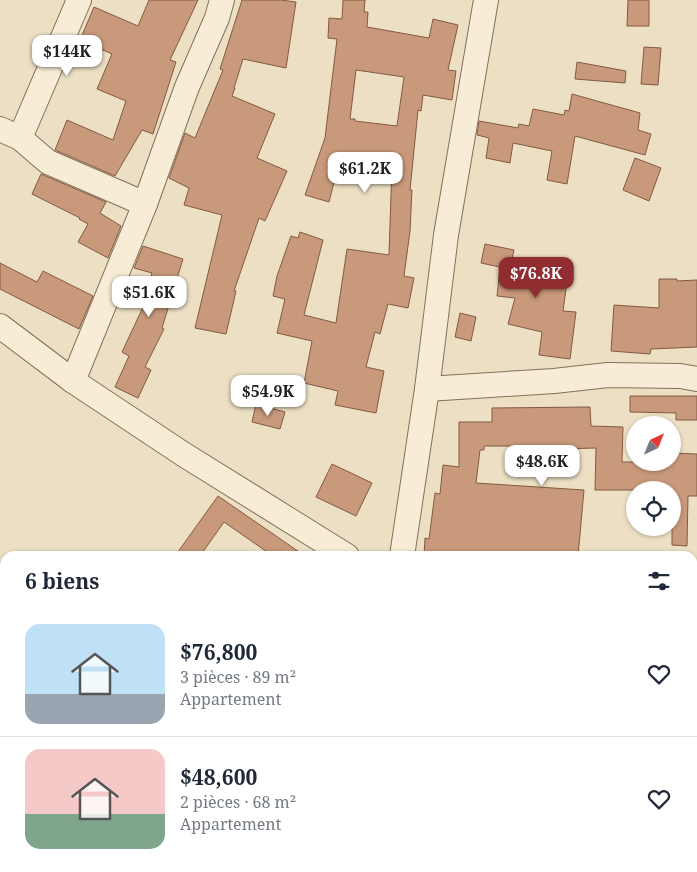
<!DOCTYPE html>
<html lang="fr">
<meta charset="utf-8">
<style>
body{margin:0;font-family:"Noto Serif",serif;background:#f6f6f7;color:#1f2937;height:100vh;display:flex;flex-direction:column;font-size:19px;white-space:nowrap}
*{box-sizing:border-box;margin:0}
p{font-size:16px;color:#747a83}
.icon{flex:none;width:28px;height:28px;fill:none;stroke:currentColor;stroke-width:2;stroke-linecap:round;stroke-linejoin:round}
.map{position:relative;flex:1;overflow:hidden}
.sheet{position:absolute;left:0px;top:551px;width:698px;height:321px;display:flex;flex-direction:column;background:#fff;border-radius:15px 15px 0 0;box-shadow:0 1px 4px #0004}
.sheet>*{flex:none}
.needle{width:32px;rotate:43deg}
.fabs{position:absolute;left:626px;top:416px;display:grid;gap:10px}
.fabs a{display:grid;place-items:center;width:55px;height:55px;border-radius:50%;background:#fff;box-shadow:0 1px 4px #0004;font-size:25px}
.price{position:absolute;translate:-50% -42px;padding:0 11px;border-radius:10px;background:#fff;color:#222;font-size:16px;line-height:32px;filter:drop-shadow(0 1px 2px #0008)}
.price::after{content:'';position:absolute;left:50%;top:30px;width:15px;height:11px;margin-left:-8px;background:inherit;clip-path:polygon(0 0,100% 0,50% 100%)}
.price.active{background:#912d30;color:#fff}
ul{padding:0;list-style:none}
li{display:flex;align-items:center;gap:15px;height:125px;padding:0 25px}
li+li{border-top:1px solid #e0e1e3}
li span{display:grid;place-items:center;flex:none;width:140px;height:100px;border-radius:15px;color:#555}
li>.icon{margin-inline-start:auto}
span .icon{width:60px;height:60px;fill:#fffc;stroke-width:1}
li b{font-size:21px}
h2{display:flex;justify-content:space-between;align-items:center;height:60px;padding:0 25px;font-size:21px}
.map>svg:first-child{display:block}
</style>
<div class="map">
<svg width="697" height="872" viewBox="0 0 697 872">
<rect width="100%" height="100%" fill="#ecdfc3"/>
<g fill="#c8997a" stroke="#835a42" fill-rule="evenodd">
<path d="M149 0H198L170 60 176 62 153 134 142 130 115 176 55 150 67 120 113 140 126 101 97 89 112 54 80 40 94 7 138 26Z"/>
<path d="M242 0H281L296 2 286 68 243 59 234 88H235L232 96 275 114 257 158 287 171 265 221 259 218 234 291H236L226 334 195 328 222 215 184 205 189 188 169 178 185 133 195 138 223 70 220 69Z"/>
<path d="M343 0H365L364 12H368L367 27 429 38 433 19 458 25 448 70 456 71 452 100 423 95 421 111 418 110 410 190H412L410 231 404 276 414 278 408 308 388 304 380 334 375 332 366 367 384 371 376 413 335 405 338 391 304 383 312 341 277 333 285 299 273 296 277 276 291 236 298 238 300 232 323 240 304 315 336 323 347 249 389 255 392 165 375 163 376 159 341 154 329 202 305 195 325 138 337 39 328 38 329 18 342 19ZM356 70 404 77 397 126 355 121V119H350Z"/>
<path d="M628 0H649V26H627Z"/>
<path d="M644 47 661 48 658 85 641 84Z"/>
<path d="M577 62 626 71 625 83 575 79Z"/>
<path d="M572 94 640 113 638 130 651 134 645 155 575 136 567 184 547 180 552 151 513 143 510 163 486 158 489 138 477 135 479 121 518 128 519 124 529 126 533 109 564 115 565 110 569 111Z"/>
<path d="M635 158 661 168 649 201 623 190Z"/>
<path d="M41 174 106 202 100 213 121 226 108 258 78 242 88 224 79 219 80 218 32 194Z"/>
<path d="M485 244 514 250 512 259 569 267 563 311 576 312 570 359 539 355 542 332 508 324 515 298 497 296 500 267 481 263Z"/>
<path d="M143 246 183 259 162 328 164 329 145 367 151 370 138 398 115 387 129 356 122 352 146 301 144 300 152 273 134 268Z"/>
<path d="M0 263 37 282 43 271 93 296 79 329 0 289Z"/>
<path d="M659 279H677V281L697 280V347L651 349 650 354 611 351 614 305 659 308Z"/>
<path d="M460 313 476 317 471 341 455 337Z"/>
<path d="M630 396H697V420H676V413L630 412Z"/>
<path d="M256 404 285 412 280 429 252 422Z"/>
<path d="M590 407 591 426 623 427 622 462H672V453L697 454V496H688L687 546 672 545V490H595L596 448 559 449V446H484V450H480L476 483 584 490 578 556H424L425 538 429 539 435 493 440 494 443 465 459 467V422H492V408Z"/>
<path d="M332 464 372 483 356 516 316 497Z"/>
<path d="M218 496 305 556H273L224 522 200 556H175Z"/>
</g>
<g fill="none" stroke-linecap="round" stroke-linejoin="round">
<defs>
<g id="street">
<path d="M0 129 20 138 48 162 145 204"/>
<path d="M20 138 79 0"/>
<path d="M0 326 73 381 183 454 347 556"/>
<path d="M73 381 145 204 187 87 217 18 222 0"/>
<path d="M427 389 554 381 608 375 680 376 697 379"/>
<path d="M402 556 427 389 446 235 486 0"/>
<path d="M394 872V868"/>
</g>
</defs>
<use href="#street" stroke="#85705a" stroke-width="26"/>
<use href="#street" stroke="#f7ecd5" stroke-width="24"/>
</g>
</svg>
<div class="fabs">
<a><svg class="needle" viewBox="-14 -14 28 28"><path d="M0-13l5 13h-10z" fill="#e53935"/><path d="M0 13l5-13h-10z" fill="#747a83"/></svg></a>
<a><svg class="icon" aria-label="locate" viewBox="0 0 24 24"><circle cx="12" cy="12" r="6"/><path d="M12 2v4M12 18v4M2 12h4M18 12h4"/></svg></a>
</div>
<b class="price" style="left:67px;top:77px">$144K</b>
<b class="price" style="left:365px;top:194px">$61.2K</b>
<b class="price active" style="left:536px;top:299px">$76.8K</b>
<b class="price" style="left:149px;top:318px">$51.6K</b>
<b class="price" style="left:268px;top:417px">$54.9K</b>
<b class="price" style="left:542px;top:487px">$48.6K</b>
<section class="sheet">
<h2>6 biens<svg class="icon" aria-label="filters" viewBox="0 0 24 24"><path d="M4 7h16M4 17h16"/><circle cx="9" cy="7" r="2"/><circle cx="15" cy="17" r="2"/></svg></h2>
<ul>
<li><span style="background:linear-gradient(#bfe0f5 70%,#9aa5b1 0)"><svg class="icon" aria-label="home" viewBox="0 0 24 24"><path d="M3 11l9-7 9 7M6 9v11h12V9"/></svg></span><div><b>$76,800</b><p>3 pièces · 89 m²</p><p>Appartement</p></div><svg class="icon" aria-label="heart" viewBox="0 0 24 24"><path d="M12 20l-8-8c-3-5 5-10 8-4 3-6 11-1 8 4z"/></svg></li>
<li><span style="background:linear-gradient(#f6c9c9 65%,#7fa58c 0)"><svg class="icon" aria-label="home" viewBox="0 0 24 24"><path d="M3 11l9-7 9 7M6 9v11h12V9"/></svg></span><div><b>$48,600</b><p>2 pièces · 68 m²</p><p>Appartement</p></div><svg class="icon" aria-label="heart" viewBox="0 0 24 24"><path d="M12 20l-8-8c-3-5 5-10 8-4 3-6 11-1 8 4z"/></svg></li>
</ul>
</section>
</div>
